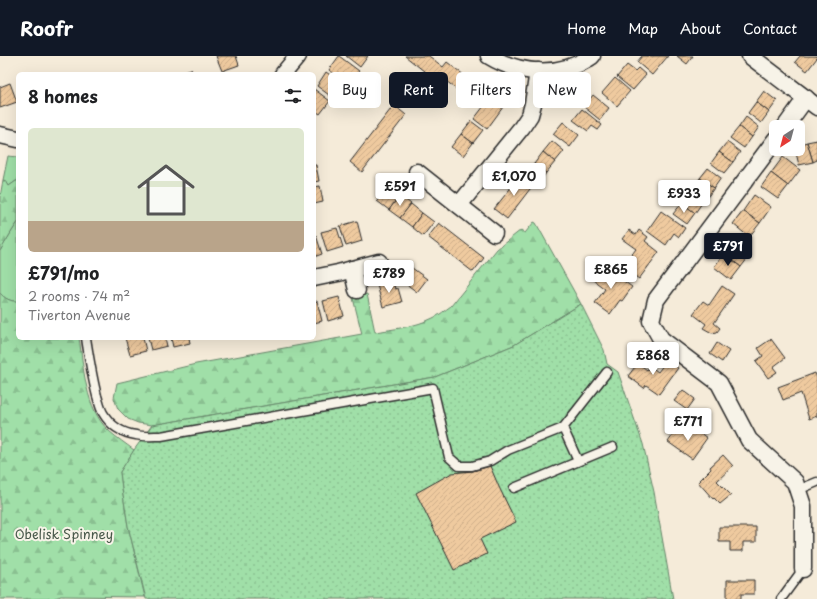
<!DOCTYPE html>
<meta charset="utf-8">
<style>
body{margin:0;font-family:"Playpen Sans",sans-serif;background:#f2f2f2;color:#202124;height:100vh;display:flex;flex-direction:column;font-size:15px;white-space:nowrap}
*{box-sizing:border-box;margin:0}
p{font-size:13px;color:#757577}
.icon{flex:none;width:22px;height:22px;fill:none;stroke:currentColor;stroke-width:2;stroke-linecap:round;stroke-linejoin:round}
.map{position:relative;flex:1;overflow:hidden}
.panel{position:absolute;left:16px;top:16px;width:300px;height:268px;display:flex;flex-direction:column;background:#fff;border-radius:6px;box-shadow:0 4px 16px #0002}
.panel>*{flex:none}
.banner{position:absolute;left:328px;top:16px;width:380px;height:36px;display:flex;gap:8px}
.needle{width:26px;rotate:216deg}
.fabs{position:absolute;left:769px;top:64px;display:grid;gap:8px}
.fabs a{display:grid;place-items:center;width:36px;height:36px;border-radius:6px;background:#fff;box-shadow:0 4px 16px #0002;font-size:20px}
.price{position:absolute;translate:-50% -34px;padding:0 9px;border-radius:4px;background:#fff;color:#222;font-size:13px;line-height:26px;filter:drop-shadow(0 1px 2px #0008)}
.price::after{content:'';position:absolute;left:50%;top:24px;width:12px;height:9px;margin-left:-6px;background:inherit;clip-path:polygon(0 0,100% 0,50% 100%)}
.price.selected{background:#111827;color:#fff}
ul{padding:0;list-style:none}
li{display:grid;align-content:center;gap:8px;height:212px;padding:0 12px}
li span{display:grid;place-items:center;height:124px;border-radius:6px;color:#555}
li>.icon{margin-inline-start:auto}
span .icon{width:72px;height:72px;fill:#fffc;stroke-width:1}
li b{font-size:17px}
h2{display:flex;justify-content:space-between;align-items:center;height:48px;padding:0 12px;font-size:17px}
.tag{padding:0 14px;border-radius:6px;background:#fff;box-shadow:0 4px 16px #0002;font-size:14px;line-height:36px}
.tag.selected{background:#111827;color:#fff}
header{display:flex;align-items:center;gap:24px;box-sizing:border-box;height:56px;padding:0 20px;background:#111827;color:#fff}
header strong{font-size:19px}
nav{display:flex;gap:22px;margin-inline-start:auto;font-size:14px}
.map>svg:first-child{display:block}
</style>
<header>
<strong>Roofr</strong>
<nav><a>Home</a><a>Map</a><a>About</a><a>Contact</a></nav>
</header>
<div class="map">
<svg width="817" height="543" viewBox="0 0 817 543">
<defs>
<pattern id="forest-firs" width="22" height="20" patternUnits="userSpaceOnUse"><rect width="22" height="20" fill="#a0dfa8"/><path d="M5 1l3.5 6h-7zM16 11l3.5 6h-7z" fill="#8ac091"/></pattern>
<pattern id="park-dots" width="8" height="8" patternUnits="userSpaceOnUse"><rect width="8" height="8" fill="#a0dfa8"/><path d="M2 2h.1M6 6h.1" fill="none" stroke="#8ac091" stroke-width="1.8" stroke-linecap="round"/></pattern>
<pattern id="building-hatch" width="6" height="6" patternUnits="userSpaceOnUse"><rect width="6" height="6" fill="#efca9f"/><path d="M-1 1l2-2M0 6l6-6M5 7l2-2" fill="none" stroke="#cdae89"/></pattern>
</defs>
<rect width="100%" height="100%" fill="#f5ebd9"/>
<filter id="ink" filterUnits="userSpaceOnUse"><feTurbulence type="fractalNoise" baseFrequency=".025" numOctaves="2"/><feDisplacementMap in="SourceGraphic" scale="8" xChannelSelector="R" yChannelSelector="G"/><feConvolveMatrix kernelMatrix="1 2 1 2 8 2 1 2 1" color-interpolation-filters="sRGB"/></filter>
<g filter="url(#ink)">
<g fill="#a0dfa8" stroke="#66856a">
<path d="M8 100 18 101V125H16L9 130 6 125 3 124Z"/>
<path d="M18 166V245C11 246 4 242 0 237V195L12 175Z"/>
</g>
<g fill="url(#forest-firs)" stroke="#66856a">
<path d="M3 124 6 125 9 130 16 125H18V166L12 175 0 195V141Z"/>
<path d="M534 166 536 167 581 248 514 289 435 321 152 369 138 367 128 363 118 353 114 342 117 327 196 308 362 278 353 242 367 238 375 276C394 273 415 271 433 262 440 259 445 254 451 250L497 193 521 174 525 177Z"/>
<path d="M0 237C4 242 11 246 18 245V282H79C84 313 85 352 109 375 117 382 126 388 134 394L120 416 122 432 128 470 145 541 61 540 52 543H0Z"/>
</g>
<path fill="url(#park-dots)" stroke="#66856a" d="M581 248 604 294 607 308 618 316 643 388 654 436 673 543H146L128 470 122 432 120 416 134 394 152 369 435 321 514 289Z"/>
<g fill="url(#building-hatch)" stroke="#2b2b2b">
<path d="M216 0H236L239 9 222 15Z"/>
<path d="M339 0 359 15 349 28 329 14Z"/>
<path d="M346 0H368L360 11Z"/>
<path d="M405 0H429L443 11 447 6 469 23 459 35 437 18 434 23Z"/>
<path d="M642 0H668L652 19 637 6Z"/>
<path d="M677 0H693L687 8Z"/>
<path d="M800 0H817V2L807 15 795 6Z"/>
<path d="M627 9 635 15 638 12 646 19 633 34 617 21Z"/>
<path d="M191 13 193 18H175Z"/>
<path d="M326 16 347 31 337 45 317 30Z"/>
<path d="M615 22 630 35 617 50 602 37Z"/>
<path d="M10 27 17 46 0 52V31Z"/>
<path d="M314 33 330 45 320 58 314 54Z"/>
<path d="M764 35 777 45 769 56 756 46Z"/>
<path d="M494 37 506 47 487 73 474 63Z"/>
<path d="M593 39 609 52 600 64 584 51Z"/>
<path d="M756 46 769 56 761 67 748 57Z"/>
<path d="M394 49 406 59 362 116 350 106Z"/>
<path d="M582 53 602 69 598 74 592 70 588 75 573 64Z"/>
<path d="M746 61 759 71 752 81 739 71Z"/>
<path d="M471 65 483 74 473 87 461 78Z"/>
<path d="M563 66 579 79 570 91 553 78Z"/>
<path d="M739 71 752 81 744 92 730 82Z"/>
<path d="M461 78 473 87 463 100 451 91Z"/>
<path d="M817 84V104L813 106 807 86Z"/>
<path d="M552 85 564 95 555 106 543 96Z"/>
<path d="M727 86 740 96 733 106 719 96Z"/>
<path d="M807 86 813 106 799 109 795 93H798V89Z"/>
<path d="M543 96 555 106 546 117 534 108Z"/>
<path d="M719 96 733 106 724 117 711 107Z"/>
<path d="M783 101 800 114 788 130 771 117Z"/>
<path d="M534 108 546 117 538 129 525 119Z"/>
<path d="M314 109H316L319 125 314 126Z"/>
<path d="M708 112 721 122 714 132 700 122Z"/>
<path d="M771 117 788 130 778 143 761 131Z"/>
<path d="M521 119 533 129 507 163 494 153Z"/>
<path d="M700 122 714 132 706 143 692 133Z"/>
<path d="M320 130 323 146 314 148V131Z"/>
<path d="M388 131 400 139 389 154 377 145Z"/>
<path d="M690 137 702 147 695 157 682 147Z"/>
<path d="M400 139 411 148 400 162 389 154Z"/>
<path d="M754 139 771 151 760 167 743 155Z"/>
<path d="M682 147 695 157 687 168 673 158Z"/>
<path d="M411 148 422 157 412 171 400 162Z"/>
<path d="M661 155 685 172 679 181 674 177 666 189 647 175Z"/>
<path d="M743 155 760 167 749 181 733 168Z"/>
<path d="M422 157 434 166 423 180 412 171Z"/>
<path d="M357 165 362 185 346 190 340 170Z"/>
<path d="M439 167 484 202 473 216 428 181Z"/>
<path d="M337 172 343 191 327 196 321 176Z"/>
<path d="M629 174 636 179 639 174 648 181 645 185 659 196 639 223 622 211 636 193 622 183Z"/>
<path d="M314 179H316L322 198 314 201Z"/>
<path d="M734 185 751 198 741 211 724 198Z"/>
<path d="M724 198 741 211 731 224 714 211Z"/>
<path d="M408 209 427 223 417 236 398 222Z"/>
<path d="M603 210 632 231 622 245 620 244 610 258 595 247 605 233 593 224Z"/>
<path d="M393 225 395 233 398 232 402 246 383 251 377 229Z"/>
<path d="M722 230 734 238 714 267 720 272 717 276 712 277 703 272 706 268 693 258 703 245 709 249Z"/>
<path d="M339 241 344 260 328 265 323 245Z"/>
<path d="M317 245 322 265 314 267V246Z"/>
<path d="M125 282H143L146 295 130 299Z"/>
<path d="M148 282H165L167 290 151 294Z"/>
<path d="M171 282H189L190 287 173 291Z"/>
<path d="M771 283 785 302 773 311 777 316 768 322 756 305 763 300 758 292Z"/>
<path d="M717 287 729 295 722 306 710 298Z"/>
<path d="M667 304 678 312 659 338 646 329 644 332 628 320 638 307 647 314 650 310 658 316Z"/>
<path d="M815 317 817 322V360L809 363 801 337 783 344 778 331Z"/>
<path d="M683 334 695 343 687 354 674 345Z"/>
<path d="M692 371 707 382 692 403 668 386 678 372 687 378Z"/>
<path d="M723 399 733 410 717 425 731 439 720 448 714 442 713 443 698 426 711 413 710 411Z"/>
<path d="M490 410 499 431 516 466 480 483 487 498 454 514 416 437 452 417 473 415Z"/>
<path d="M719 471H756V486H743V495H730V486H719Z"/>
<path d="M727 524H754V538H741V543H727Z"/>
</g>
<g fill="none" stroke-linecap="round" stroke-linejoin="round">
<defs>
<g id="service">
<path d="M86 282C89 301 92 321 97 340 99 346 100 352 103 357 110 369 122 377 136 379 144 381 153 380 161 380L433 332 449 401 459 410H472L490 405 508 394 563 372 578 405"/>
<path d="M563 372 607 316"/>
<path d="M514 432 613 391"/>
<path d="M798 434 817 426"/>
<path d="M781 543 803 513"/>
</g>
<g id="minor">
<path d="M489 0C520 19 561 22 592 0"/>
<path d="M750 0 817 51"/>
<path d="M283 18 298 0"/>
<path d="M785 71 806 42"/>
<path d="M0 79 18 83"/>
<path d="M776 83 656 244 651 265 661 283 719 327 749 384 795 426 803 450V513"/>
<path d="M417 116 494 177"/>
<path d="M459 149 522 71 530 59 533 48 538 15"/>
<path d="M352 213 357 234"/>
<path d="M314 222 338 217 379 206"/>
</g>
</defs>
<use href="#service" stroke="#2b2b2b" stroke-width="11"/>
<use href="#minor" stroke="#2b2b2b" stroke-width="19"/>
<use href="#service" stroke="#f7f3e8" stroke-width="8"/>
<use href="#minor" stroke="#f7f3e8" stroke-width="16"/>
</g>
</g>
<g text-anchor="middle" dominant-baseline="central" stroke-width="4" stroke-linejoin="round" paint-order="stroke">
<g font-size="13" fill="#48584a" stroke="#f7f3e8">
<text x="64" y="477">Obelisk Spinney</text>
</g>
</g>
</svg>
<div class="fabs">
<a><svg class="needle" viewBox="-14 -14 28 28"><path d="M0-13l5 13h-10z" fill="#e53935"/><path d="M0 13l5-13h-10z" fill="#757577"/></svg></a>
</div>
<b class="price" style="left:514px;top:141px">£1,070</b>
<b class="price" style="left:400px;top:151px">£591</b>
<b class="price" style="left:684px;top:158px">£933</b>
<b class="price selected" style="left:728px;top:211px">£791</b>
<b class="price" style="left:611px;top:234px">£865</b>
<b class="price" style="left:389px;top:238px">£789</b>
<b class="price" style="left:653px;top:320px">£868</b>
<b class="price" style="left:688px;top:386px">£771</b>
<div class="banner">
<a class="tag">Buy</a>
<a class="tag selected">Rent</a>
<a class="tag">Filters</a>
<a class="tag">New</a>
</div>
<section class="panel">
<h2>8 homes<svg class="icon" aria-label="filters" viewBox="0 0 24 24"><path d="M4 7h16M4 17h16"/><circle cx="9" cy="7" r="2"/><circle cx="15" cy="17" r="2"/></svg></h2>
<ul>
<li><span style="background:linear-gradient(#dfe7d0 75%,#b9a48a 0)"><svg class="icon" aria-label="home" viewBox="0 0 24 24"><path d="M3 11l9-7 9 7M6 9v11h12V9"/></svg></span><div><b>£791/mo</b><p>2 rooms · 74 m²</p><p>Tiverton Avenue</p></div></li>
</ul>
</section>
</div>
